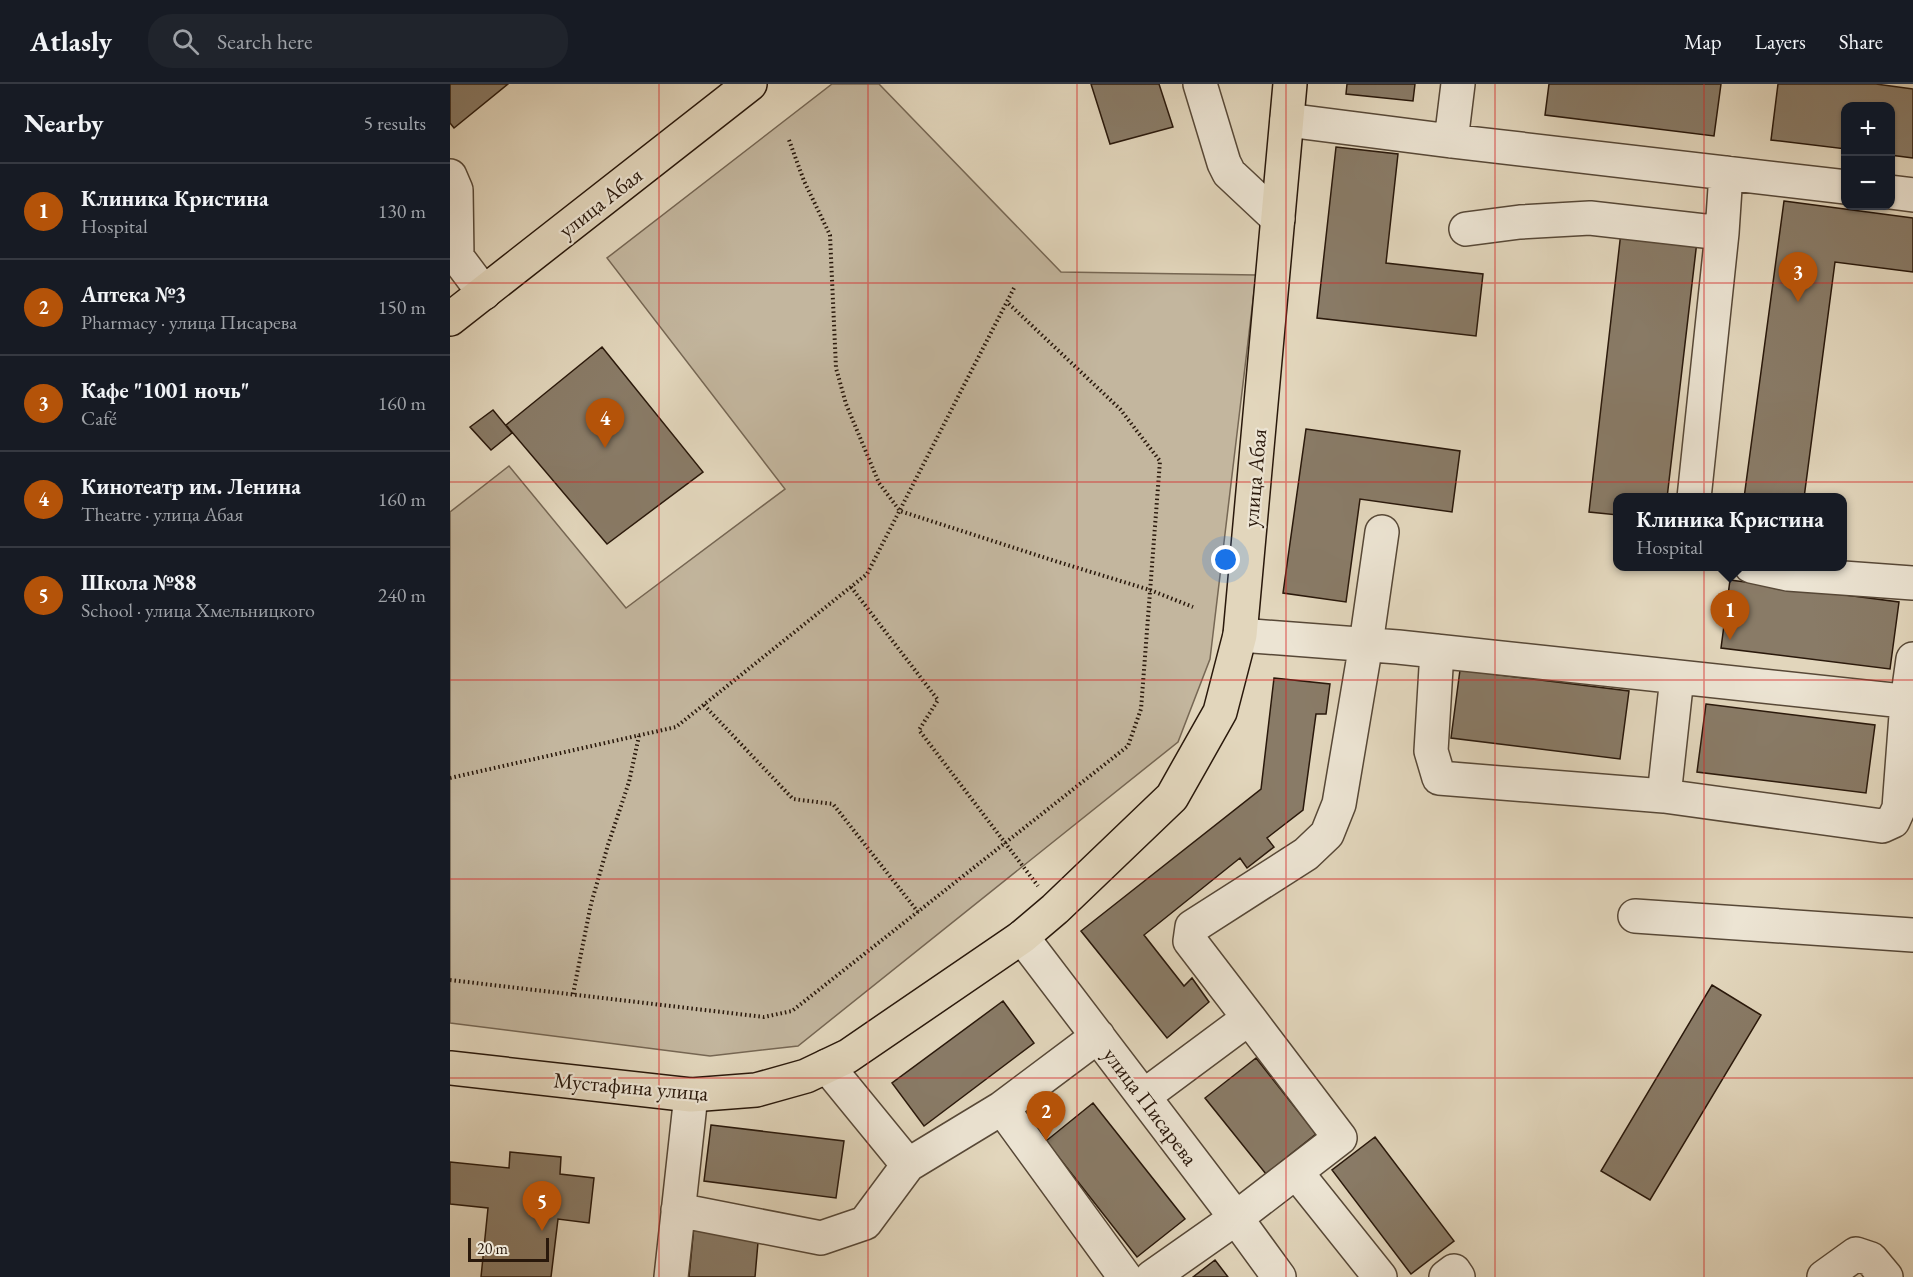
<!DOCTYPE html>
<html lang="en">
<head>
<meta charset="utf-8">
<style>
  :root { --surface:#171b24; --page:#20242c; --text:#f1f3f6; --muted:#9ea1a6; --line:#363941; --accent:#b45309 }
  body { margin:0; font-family:"EB Garamond",serif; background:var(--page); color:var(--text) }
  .controls { position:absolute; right:18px; top:18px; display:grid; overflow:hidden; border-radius:12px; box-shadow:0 2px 4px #0004 }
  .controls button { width:54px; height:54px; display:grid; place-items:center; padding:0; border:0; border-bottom:2px solid var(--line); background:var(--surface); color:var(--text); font:30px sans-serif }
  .scale { position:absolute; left:18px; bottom:15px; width:81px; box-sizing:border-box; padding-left:6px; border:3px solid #29180b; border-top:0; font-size:16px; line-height:21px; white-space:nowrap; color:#29180b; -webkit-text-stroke:4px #ece4d3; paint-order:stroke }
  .you { position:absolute; left:776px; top:476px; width:21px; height:21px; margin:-15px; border:4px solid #fff; border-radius:50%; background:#1a73e8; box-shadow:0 0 0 9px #1a73e833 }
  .badge { display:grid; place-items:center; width:39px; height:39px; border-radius:50%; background:var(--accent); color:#fff; font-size:20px; font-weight:700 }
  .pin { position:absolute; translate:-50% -50px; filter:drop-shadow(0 2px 3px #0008) }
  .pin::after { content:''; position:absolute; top:32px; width:21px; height:18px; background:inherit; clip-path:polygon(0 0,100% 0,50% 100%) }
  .popup { position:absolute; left:1163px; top:409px; width:234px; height:78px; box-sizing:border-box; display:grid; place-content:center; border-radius:12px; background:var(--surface); filter:drop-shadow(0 2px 4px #0005); font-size:20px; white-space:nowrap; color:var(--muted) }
  .popup b { font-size:22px; color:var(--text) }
  .popup::after { content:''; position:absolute; left:50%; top:100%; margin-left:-12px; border:12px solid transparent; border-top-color:var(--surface) }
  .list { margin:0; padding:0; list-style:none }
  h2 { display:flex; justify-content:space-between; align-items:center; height:78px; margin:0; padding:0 24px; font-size:26px }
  h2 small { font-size:20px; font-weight:400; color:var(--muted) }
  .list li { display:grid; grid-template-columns:39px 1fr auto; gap:18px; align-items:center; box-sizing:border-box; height:96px; padding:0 24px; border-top:2px solid var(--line) }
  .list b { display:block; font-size:22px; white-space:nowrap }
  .list p { margin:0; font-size:20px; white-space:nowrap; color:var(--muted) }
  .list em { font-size:20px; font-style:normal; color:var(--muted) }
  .icon { flex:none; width:33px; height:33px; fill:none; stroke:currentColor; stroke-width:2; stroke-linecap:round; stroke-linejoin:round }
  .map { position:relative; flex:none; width:1463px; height:1193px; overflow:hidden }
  header { display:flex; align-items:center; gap:36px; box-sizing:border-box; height:84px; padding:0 30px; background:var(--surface); border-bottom:2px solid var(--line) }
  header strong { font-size:28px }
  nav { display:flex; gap:33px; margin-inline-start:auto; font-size:21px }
  .search { width:420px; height:54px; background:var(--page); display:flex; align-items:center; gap:15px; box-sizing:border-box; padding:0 21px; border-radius:24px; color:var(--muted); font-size:22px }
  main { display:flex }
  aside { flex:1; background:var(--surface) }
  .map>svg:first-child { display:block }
  .green { fill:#c3b69e; stroke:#766754; stroke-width:1.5 }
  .building { fill:#897b67; stroke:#29180b; stroke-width:1.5 }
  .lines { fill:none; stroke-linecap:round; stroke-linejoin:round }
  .minor-casing { stroke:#574837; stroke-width:36 }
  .major-casing { stroke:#29180b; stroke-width:36 }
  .path { stroke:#29180b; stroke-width:4; stroke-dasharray:1.5 3; stroke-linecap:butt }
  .minor { stroke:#ece4d3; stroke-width:33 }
  .major { stroke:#e2d6bc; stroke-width:33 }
  .grid { fill:none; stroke:#d62828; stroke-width:1.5; stroke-opacity:0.55 }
  .labels { text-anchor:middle; stroke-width:4.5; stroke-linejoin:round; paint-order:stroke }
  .street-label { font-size:22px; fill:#29180b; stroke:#ece4d3 }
</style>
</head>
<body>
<header>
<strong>Atlasly</strong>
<div class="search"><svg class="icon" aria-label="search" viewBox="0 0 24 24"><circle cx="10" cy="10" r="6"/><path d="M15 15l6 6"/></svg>Search here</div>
<nav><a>Map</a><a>Layers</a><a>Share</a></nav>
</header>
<main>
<aside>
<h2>Nearby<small>5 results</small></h2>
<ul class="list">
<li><span class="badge">1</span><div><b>Клиника Кристина</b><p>Hospital</p></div><em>130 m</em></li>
<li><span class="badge">2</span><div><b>Аптека №3</b><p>Pharmacy · улица Писарева</p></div><em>150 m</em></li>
<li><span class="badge">3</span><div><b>Кафе &quot;1001 ночь&quot;</b><p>Café</p></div><em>160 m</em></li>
<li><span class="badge">4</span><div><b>Кинотеатр им. Ленина</b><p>Theatre · улица Абая</p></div><em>160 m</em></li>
<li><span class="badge">5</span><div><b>Школа №88</b><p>School · улица Хмельницкого</p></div><em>240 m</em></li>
</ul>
</aside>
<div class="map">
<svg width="1463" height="1193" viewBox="0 0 1463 1193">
  <rect width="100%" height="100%" fill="#e2d6bc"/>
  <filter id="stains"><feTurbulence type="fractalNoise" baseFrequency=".00333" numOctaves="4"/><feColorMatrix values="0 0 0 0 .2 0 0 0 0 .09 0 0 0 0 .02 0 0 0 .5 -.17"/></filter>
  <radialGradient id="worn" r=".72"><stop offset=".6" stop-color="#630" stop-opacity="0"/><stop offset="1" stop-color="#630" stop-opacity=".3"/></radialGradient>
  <!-- green -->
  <path class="green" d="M382,0H429L611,188L806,191L760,575L728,658L348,962L260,972L0,939V428L59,382L176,524L335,405L157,174Z"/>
  <!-- building -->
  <path class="building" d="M0,0H58L4,44L0,39Z
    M641,0H709L723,43L660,60Z
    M897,0H965L963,17L896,10Z
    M1099,0H1271L1264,52L1095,31Z
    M1328,0H1426L1463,5V74L1440,71V22H1396V65L1321,56Z
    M886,63L948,70L936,179L1033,190L1026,252L867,234Z
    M1334,117L1463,134V188L1385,178L1354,414H1294Z
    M1171,148L1247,157L1217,414H1168V431L1139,428Z
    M152,263L253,388L157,460L56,341Z
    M43,326L62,349L41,366L20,343Z
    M856,345L1010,367L1002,428L910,415L896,518L833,509Z
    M1280,496L1449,518L1440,585L1271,564Z
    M1010,586L1179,607L1170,675L1001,654Z
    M824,594L880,600L876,630H866L853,726L817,754L824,763L797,784L790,774L694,851L734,902L742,894L759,918L717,954L631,847L811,705Z
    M1256,620L1425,641L1416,709L1247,688Z
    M1262,901L1311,931L1200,1116L1151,1087Z
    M553,917L584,959L474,1042L442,999Z
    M806,974L866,1050L816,1090L755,1014Z
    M643,1019L735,1135L687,1173L596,1057Z
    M261,1041L394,1057L386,1114L254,1097Z
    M925,1053L1004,1157L961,1190L882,1086Z
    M60,1068L111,1073L110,1090L144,1094L139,1139L108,1135L101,1193H31L38,1124L0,1120V1078L59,1084Z
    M244,1141L309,1147L305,1193H239Z
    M765,1176L778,1193H743Z"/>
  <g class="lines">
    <!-- minor casing -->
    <g class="minor-casing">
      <path id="minor" d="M750,0L774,79L779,89L828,135
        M837,36L1001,57L1396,103
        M1001,57L1008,0
        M0,92L6,106L7,173L34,209
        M1440,108L1463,111
        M1016,145L1070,138L1140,134L1272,149
        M1244,414L1272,149L1276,89
        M1301,482L1338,490L1463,499
        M790,551L948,563L1463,618
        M987,567L981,667L989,694L1214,712
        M1227,593L1214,712L1432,742L1443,737L1449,724L1457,618L1463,575
        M1185,832L1463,851
        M572,853L786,1134L829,1193
        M648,952L552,1024L675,1193
        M377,982L458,1081
        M694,1012L799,934L740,857L742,843L856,770L877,750L889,720L916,560L932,448
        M846,1088L930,1193
        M228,1126L371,1154L415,1139L458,1081L552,1024
        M221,1193L241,1011
        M702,1193L786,1134L890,1054L799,934
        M996,1193L1004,1187L1008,1193
        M1374,1193L1406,1170L1421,1175L1436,1193"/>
    </g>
    <!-- major casing -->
    <g class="major-casing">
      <path id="major" d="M0,235L300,0
        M0,984L241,1011L306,1006L356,992L398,972L572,853L605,825L722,713L770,628L790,551L840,0"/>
    </g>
    <!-- path -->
    <path class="path" d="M339,56L354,97L380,151L386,284L396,320L429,399L450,427L605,477L700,506L743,523
      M401,503L488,616L469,646L588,802
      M254,621L343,715L383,720L468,828
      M0,694L226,643L417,490L564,204
      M0,896L314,933L342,927L678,662L691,625L710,377L670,325L557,218
      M123,910L141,820L158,761L179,698L189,652"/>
    <!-- minor -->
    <use href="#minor" class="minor"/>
    <!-- major -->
    <use href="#major" class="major"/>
  </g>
  <!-- grid -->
  <path class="grid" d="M209,0V1193M418,0V1193M627,0V1193M836,0V1193M1045,0V1193M1254,0V1193M0,199H1463M0,398H1463M0,596H1463M0,795H1463M0,994H1463"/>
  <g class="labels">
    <!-- street labels -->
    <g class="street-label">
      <text transform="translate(150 118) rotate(-38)" y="8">улица Абая</text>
      <text transform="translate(804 394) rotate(-85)" y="8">улица Абая</text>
      <text transform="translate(181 1002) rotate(5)" y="8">Мустафина улица</text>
      <text transform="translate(701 1022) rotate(53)" y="8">улица Писарева</text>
    </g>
  </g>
  <rect width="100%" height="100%" filter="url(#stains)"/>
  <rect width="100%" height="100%" fill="url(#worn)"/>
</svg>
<div class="controls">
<button>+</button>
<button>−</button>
</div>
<div class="scale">20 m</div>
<div class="you"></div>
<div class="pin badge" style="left:1280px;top:556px">1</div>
<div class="popup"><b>Клиника Кристина</b>Hospital</div>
<div class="pin badge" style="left:596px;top:1057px">2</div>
<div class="pin badge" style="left:1348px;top:218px">3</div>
<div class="pin badge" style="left:155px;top:364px">4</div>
<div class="pin badge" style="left:92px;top:1147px">5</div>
</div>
</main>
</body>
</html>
